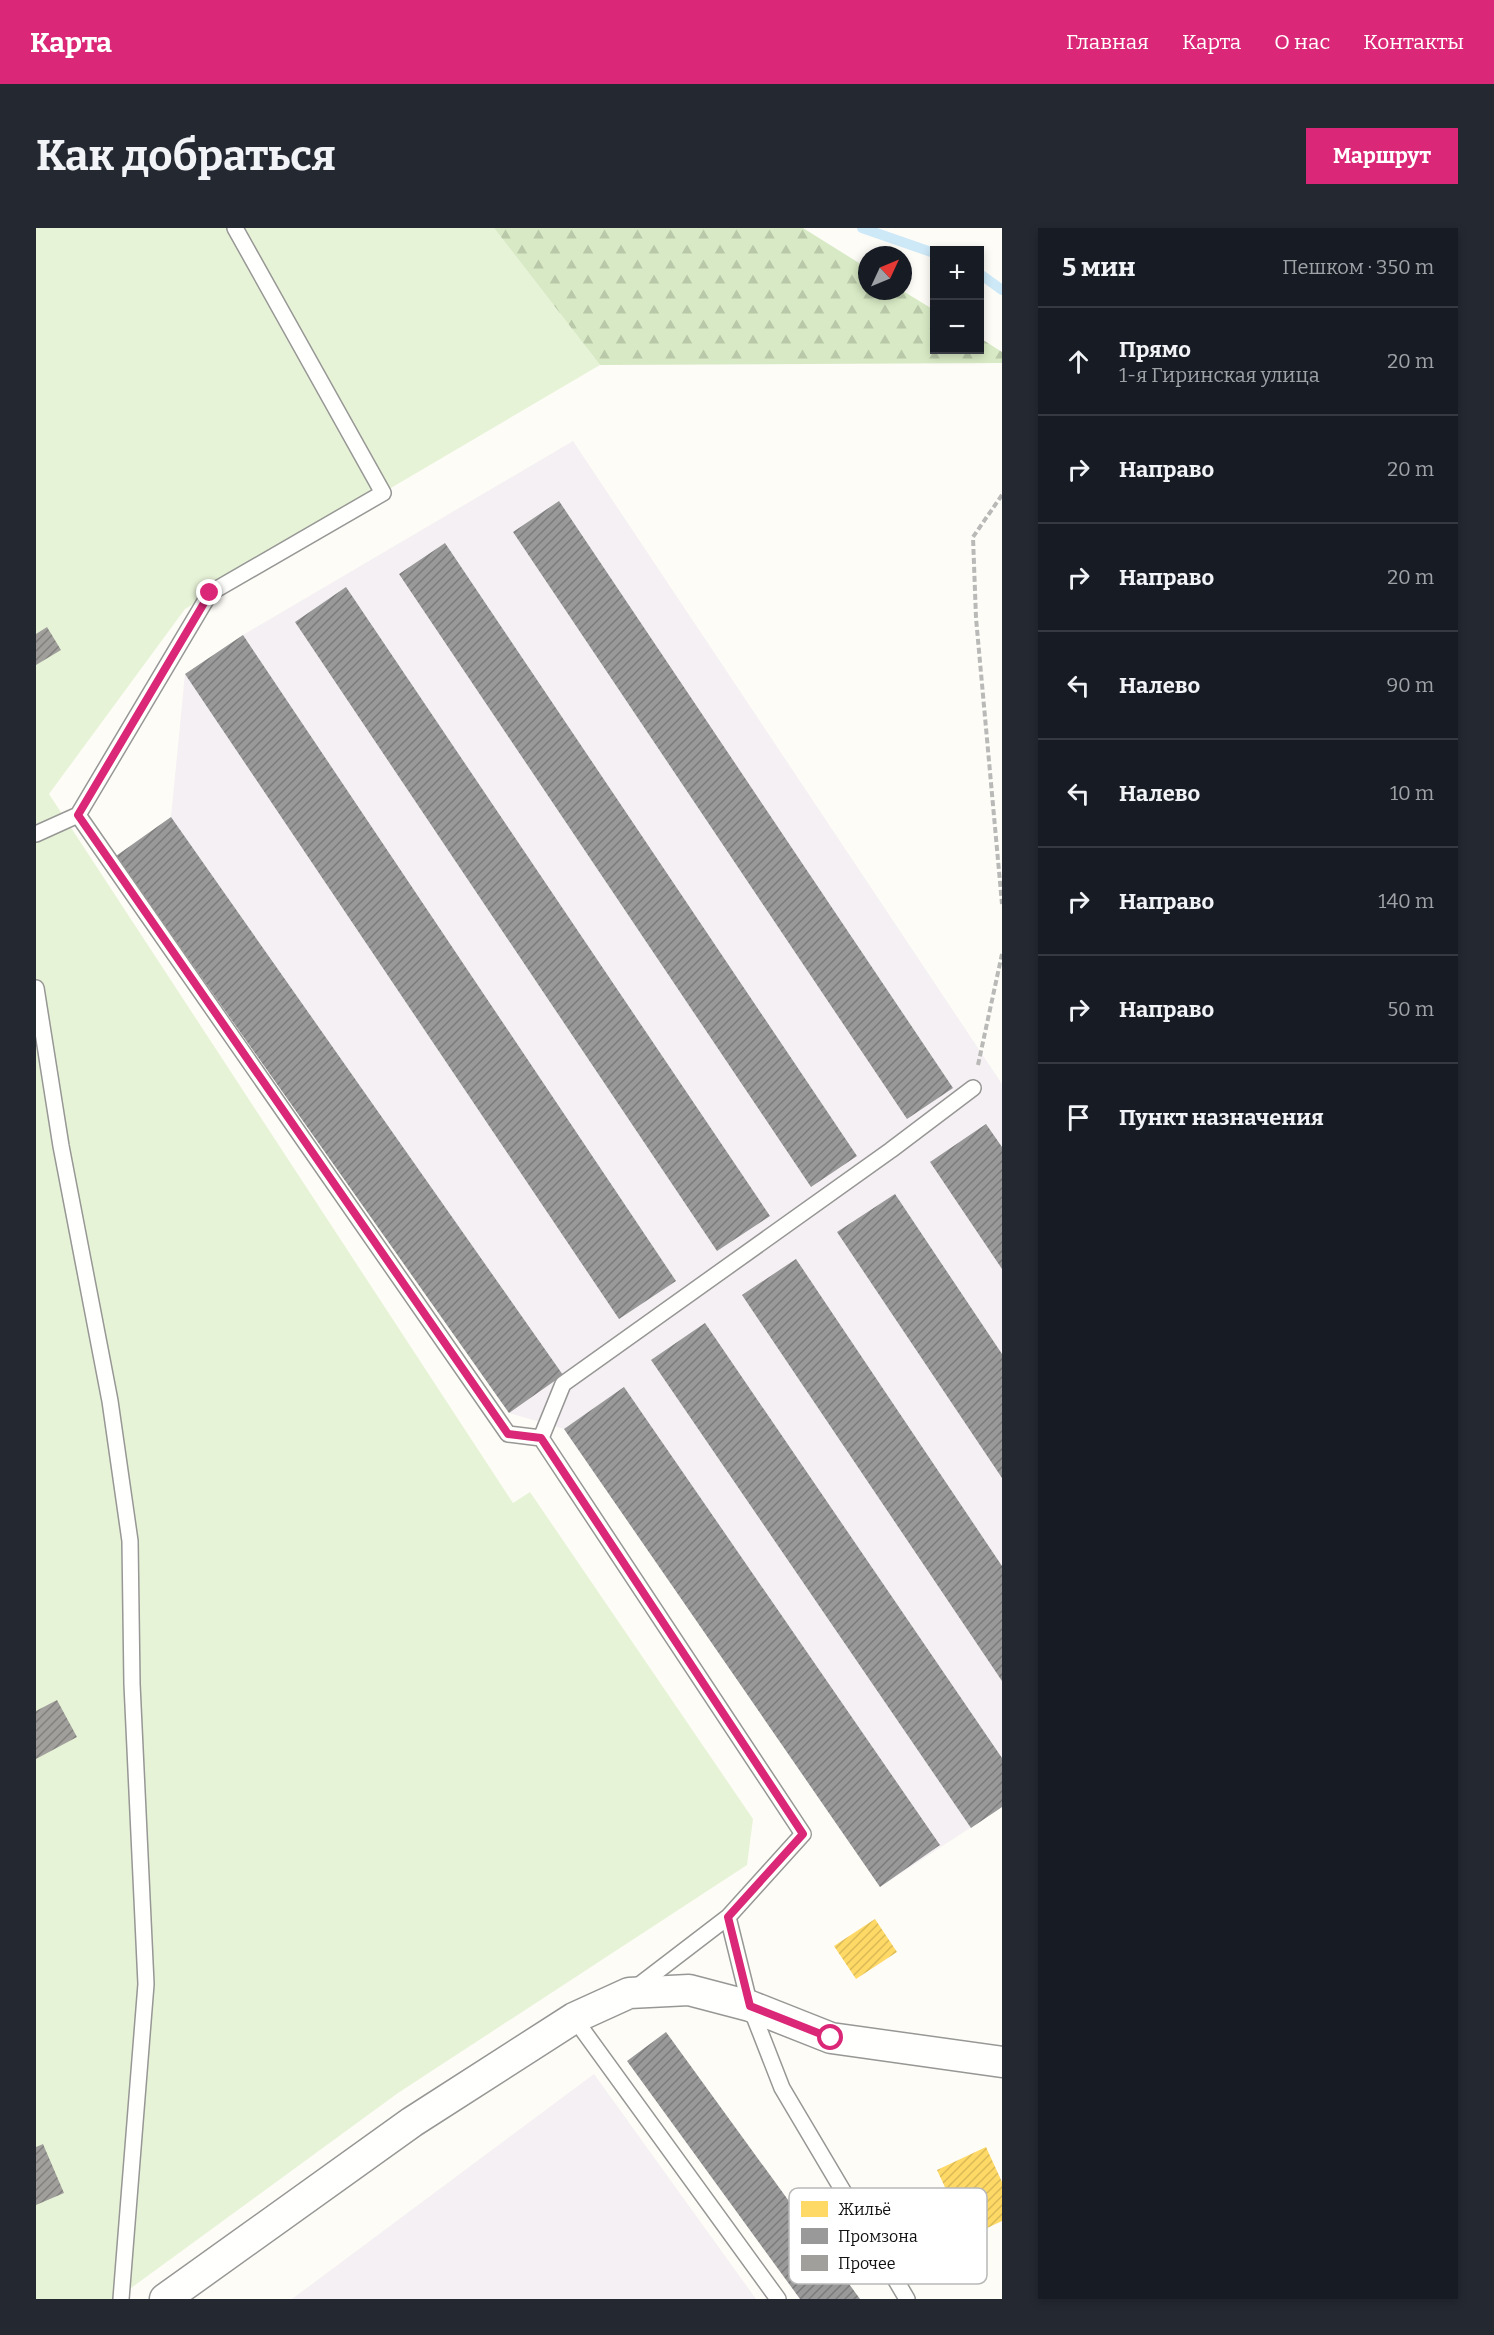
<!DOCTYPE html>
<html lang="ru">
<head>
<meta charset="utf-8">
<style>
  :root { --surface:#171b24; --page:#242831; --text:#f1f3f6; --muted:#9ea1a6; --line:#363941; --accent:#db2777 }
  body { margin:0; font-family:Bitter,serif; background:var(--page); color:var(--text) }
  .controls { position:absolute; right:18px; top:18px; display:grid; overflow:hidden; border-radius:0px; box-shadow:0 3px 9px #0003 }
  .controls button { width:54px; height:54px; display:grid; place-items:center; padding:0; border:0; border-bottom:2px solid var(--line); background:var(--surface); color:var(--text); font:30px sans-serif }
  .compass { position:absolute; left:822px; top:18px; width:54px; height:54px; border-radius:50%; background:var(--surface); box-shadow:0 3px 9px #0003; rotate:46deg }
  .stop { position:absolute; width:18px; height:18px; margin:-14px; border:4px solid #db2777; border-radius:50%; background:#fff }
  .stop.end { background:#db2777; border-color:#fff; box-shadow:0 2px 6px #0008 }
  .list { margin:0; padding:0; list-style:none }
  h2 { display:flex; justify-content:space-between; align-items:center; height:78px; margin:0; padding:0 24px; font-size:26px }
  h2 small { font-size:20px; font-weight:400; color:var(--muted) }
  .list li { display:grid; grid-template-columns:39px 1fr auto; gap:18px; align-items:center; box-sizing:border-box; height:108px; padding:0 24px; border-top:2px solid var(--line) }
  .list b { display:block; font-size:22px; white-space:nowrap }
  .list p { margin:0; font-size:20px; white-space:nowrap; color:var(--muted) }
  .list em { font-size:20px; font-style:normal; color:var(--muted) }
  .icon { flex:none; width:33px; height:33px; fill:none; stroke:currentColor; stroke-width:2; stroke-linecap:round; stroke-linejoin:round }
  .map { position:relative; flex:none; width:966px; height:2071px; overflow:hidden; border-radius:0px }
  header { display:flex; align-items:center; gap:36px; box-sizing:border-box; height:84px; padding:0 30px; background:var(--accent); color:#fff }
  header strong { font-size:28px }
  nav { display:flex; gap:33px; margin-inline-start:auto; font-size:21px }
  .intro { display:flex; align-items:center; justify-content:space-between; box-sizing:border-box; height:144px; padding:0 36px }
  h1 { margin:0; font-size:42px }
  .button { padding:15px 27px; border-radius:0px; background:var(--accent); color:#fff; font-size:21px; font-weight:700 }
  main { display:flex; gap:36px; padding:0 36px }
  aside { flex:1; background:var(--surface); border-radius:0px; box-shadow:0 3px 9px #0003 }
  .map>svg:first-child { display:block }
  .industrial { fill:#f5f0f3 }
  .grass { fill:#e7f3d7 }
  .forest { fill:url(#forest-firs) }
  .homes { fill:url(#homes-hatch) }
  .industry { fill:url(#industry-hatch) }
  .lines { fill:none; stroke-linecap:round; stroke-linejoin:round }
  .stream { stroke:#cde8f7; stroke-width:10 }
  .building { fill:url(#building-hatch) }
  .lane-casing { stroke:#979795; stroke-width:18 }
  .street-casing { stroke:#979795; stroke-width:33 }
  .path { stroke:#b9b9b8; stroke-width:4; stroke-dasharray:6 3; stroke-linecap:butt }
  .lane { stroke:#fffffe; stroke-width:15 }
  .street { stroke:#fffffe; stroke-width:30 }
  .route { stroke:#db2777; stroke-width:8 }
  .key { fill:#fff; stroke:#b8b8b8; stroke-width:1.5 }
  .key-label { font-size:16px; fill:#111 }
</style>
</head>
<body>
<header>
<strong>Карта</strong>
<nav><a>Главная</a><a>Карта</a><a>О нас</a><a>Контакты</a></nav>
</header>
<div class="intro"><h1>Как добраться</h1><a class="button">Маршрут</a></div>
<main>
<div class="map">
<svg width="966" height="2071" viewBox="0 0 966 2071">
  <defs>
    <pattern id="forest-firs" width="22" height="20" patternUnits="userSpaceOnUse" patternTransform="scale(1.5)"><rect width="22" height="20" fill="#d8eac5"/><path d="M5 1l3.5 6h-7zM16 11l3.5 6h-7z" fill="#b8c8a8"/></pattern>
    <pattern id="homes-hatch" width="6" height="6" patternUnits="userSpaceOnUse" patternTransform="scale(1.5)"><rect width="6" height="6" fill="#ffd966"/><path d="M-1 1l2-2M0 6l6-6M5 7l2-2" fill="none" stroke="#dab957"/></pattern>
    <pattern id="industry-hatch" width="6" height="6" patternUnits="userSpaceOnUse" patternTransform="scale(1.5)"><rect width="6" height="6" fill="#999"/><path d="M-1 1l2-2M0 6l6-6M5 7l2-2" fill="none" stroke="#7b7b7b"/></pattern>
    <pattern id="building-hatch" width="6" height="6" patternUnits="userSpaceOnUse" patternTransform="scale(1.5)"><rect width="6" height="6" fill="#a19f9c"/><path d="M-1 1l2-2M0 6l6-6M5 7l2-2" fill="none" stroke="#82807e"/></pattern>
  </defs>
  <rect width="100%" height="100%" fill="#fdfcf7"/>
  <!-- industrial -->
  <path class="industrial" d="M537,213L966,856V1579L844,1659L528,1201L473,1185L80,628L135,589L149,446L207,407Z
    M558,1846L720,2071H256Z"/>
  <!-- grass -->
  <path class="grass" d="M0,0H458L564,137L149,381L13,566L477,1275L494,1264L717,1591L711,1637L362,1865L80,2071H0Z"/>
  <!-- forest -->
  <path class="forest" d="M458,0H767L831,40V63H867L898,82V122H944V110L966,124V135L564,137Z"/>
  <!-- homes -->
  <path class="homes" d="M839,1691L861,1724L820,1751L798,1718Z
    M950,1919L966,1954V1993L932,2009L901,1942Z"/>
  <!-- industry -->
  <path class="industry" d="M523,273L917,860L871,891L477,304Z
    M409,315L821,928L775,959L363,346Z
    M310,359L734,988L681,1023L259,394Z
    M207,407L640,1053L583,1091L149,446Z
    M135,589L527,1147L473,1185L80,628Z
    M950,896L966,919V1041L894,934Z
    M859,966L966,1126V1250L801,1004Z
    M760,1031L966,1338V1453L706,1067Z
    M669,1095L966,1530V1579L935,1600L615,1132Z
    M588,1159L904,1617L844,1659L528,1201Z
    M630,1804L824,2071H764L591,1833Z"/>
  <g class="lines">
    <!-- stream -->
    <path class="stream" d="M826,0L898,25
      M944,46L966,62"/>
  </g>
  <!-- building -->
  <path class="building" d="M11,399L25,422L0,437V406Z
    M21,1472L41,1509L0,1531V1483Z
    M7,1916L28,1965L0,1977V1919Z"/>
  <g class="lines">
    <!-- lane casing -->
    <g class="lane-casing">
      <path id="lane" d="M42,587L472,1206L505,1210
        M0,606L42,587L174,365L347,265L199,0
        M0,760L25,918L74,1173L94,1313L96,1456L110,1756L85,2071
        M692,1689L714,1778L746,1860L871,2071
        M598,1761L692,1689L767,1606L505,1210L527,1156L855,922L937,860
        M538,1790L742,2071"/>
    </g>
    <!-- street casing -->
    <g class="street-casing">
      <path id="street" d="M129,2071L376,1894L538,1790L593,1765L653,1762L714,1778L795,1810L966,1834"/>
    </g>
    <!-- path -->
    <path class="path" d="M966,267L937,309L940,390L966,676
      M942,837L966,726"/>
    <!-- lane -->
    <use href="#lane" class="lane"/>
    <!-- street -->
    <use href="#street" class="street"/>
  </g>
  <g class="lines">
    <!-- route -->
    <path class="route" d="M174,365L42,587L472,1206L505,1210L767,1606L692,1689L714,1778L795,1810"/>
  </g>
  <!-- legend -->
  <rect x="753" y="1960" width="198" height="96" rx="9" class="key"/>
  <rect x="765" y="1973" width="27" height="16" fill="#ffd966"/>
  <rect x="765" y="2000" width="27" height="16" fill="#999"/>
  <rect x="765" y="2027" width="27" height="16" fill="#a19f9c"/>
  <g class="key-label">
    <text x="802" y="1987">Жильё</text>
    <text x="802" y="2014">Промзона</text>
    <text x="802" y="2041">Прочее</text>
  </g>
</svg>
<div class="controls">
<button>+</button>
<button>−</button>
</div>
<svg class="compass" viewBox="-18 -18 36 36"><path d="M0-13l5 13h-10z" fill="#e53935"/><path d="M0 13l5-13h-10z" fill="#9ea1a6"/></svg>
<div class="stop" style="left:795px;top:1810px"></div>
<div class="stop end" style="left:174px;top:365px"></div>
</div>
<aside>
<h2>5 мин<small>Пешком · 350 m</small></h2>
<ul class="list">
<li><svg class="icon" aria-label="ahead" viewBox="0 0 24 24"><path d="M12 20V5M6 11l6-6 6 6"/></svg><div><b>Прямо</b><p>1-я Гиринская улица</p></div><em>20 m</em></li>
<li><svg class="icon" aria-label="right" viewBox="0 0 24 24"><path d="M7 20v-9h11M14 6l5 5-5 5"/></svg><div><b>Направо</b></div><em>20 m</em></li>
<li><svg class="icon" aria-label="right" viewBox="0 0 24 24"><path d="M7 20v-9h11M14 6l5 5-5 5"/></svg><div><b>Направо</b></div><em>20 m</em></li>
<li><svg class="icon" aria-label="left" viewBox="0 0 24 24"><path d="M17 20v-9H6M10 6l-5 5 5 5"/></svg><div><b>Налево</b></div><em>90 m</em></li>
<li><svg class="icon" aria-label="left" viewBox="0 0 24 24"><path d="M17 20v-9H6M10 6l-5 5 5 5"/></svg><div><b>Налево</b></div><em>10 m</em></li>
<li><svg class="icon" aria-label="right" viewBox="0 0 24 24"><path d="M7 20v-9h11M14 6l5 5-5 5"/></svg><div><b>Направо</b></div><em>140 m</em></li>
<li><svg class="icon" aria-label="right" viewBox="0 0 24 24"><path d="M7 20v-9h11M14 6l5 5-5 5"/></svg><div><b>Направо</b></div><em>50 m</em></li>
<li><svg class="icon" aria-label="arrive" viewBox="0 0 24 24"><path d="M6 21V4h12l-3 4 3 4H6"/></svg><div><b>Пункт назначения</b></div></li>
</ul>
</aside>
</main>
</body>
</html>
